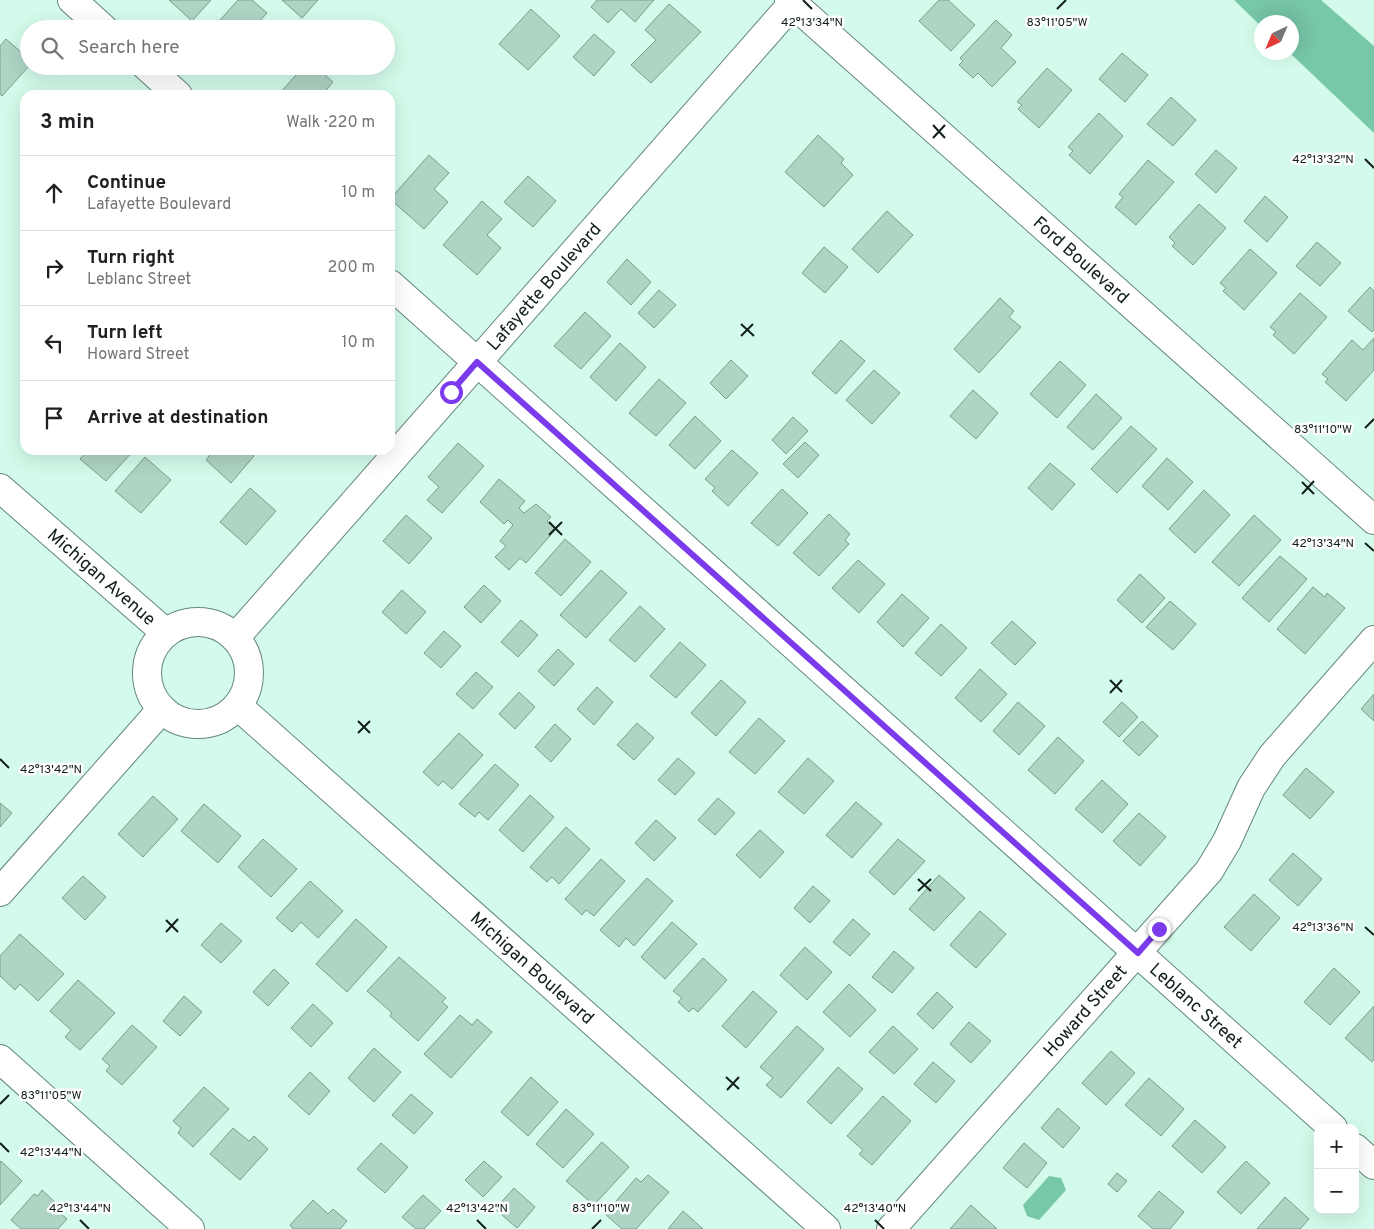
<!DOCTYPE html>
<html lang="en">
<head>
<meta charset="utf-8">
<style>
  :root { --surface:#fff; --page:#f2f2f2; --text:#202124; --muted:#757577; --line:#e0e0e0 }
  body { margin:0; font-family:Overpass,sans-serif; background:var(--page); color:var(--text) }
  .controls { position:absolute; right:15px; bottom:15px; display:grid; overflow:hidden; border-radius:10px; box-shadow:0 5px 20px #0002 }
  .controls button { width:45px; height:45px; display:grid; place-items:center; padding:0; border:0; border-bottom:1px solid var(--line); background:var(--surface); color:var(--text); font:25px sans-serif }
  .compass { position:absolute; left:1254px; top:15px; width:45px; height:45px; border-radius:50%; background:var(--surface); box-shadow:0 5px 20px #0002; rotate:224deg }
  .stop { position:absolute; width:15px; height:15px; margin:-11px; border:4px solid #7c3aed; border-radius:50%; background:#fff }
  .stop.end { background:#7c3aed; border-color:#fff; box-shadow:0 1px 5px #0008 }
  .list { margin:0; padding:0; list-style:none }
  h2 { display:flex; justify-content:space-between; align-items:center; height:65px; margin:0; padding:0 20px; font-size:21px }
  h2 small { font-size:16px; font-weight:400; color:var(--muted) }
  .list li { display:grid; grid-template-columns:32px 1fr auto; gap:15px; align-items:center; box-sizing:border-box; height:75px; padding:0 20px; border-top:1px solid var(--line) }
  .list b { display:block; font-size:19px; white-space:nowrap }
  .list p { margin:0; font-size:16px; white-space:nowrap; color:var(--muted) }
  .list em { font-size:16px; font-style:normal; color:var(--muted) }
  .icon { flex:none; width:28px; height:28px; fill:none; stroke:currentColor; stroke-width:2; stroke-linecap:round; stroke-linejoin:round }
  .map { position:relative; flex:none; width:1374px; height:1229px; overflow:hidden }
  .search { position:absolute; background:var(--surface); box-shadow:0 5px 20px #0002; left:20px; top:20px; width:375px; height:55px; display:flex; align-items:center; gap:12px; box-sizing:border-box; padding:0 18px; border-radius:28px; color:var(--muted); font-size:19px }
  .panel { position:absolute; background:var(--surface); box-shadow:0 5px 20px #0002; left:20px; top:90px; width:375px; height:365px; border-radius:15px }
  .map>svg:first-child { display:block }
  .water { fill:#77c7a9 }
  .building { fill:#aed4c4; stroke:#789d8e }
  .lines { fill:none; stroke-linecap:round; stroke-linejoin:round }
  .minor-casing { stroke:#638879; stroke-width:30 }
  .minor { stroke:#fff; stroke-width:28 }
  .route { stroke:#7c3aed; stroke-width:6 }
  .ticks { fill:none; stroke:#111f1a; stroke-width:2 }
  .labels { text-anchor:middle; stroke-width:5; stroke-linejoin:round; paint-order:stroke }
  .street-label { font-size:18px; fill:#111f1a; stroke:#fdfdfd }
  .ticks-label { font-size:12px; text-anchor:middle; fill:#111f1a; stroke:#fdfdfd; stroke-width:5; stroke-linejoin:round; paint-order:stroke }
</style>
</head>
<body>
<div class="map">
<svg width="1374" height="1229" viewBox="0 0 1374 1229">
  <rect width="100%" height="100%" fill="#d3faea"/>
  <!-- water -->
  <path class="water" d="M1234,0H1321L1374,46V133L1290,53L1292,52V22H1262L1261,26Z
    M1049,1176L1061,1178L1066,1190L1039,1220L1027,1216L1023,1205Z"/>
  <!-- building -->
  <path class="building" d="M169,0H211L192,21Z
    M238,0H252L267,13L258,23L264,29H212Z
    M282,0H318L302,18Z
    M597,0H654L635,22L621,9L608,23L591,7Z
    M939,0H948L975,25L951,51L919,21Z
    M669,4L701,32L651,83L631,65L656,40L645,30Z
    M531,9L560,36L528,70L499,44Z
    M996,20L1012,35L1001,48L1016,62L992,87L978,73L973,78L959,65L963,61L960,58Z
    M594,34L615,52L594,76L573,57Z
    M6,39L29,59V66L2,96L0,94V46Z
    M1122,53L1148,75L1125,102L1099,79Z
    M304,66H315L333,82L322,95H278Z
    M1047,68L1072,90L1039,128L1018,109L1022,105L1017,102Z
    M1171,97L1196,120L1173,146L1147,124Z
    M1099,113L1123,136L1090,174L1069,155L1073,151L1068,147Z
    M818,135L844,159L841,163L853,175L824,207L785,172Z
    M1216,150L1237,168L1216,193L1195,174Z
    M429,155L449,173L434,189L448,202L424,229L390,199Z
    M1148,160L1174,182L1136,225L1115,207L1123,197L1119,194Z
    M528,176L556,201L533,227L504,202Z
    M1265,196L1288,217L1267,242L1244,221Z
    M482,201L502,219L487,235L501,248L477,275L443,245Z
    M1199,204L1226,228L1193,265L1172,246L1175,243L1169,237Z
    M887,211L913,235L878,273L852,249Z
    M1317,242L1341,263L1320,286L1296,266Z
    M824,247L848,267L825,293L802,273Z
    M1250,249L1277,273L1244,310L1223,291L1226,288L1220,283Z
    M627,259L651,282L631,305L607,282Z
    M1370,287L1374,291V330L1372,332L1348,311Z
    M659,290L676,305L654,328L638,313Z
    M1300,293L1327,317L1294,354L1273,335L1276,332L1270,327Z
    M1000,298L1014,311L1009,317L1021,327L979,373L954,349Z
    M585,312L611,336L581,369L554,346Z
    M1374,338V370L1346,401L1325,382L1328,379L1322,374L1352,340L1363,350Z
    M841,340L865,361L836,394L812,373Z
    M620,343L646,367L616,401L590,377Z
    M731,360L748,376L726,399L710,383Z
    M1060,361L1086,385L1057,418L1030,394Z
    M874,370L900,393L872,424L846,400Z
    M659,379L686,403L656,436L629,413Z
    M973,390L998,413L976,439L950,416Z
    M1096,394L1122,418L1093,450L1067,427Z
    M695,416L721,441L695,469L669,445Z
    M793,417L808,431L786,454L772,440Z
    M1131,426L1157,449L1117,493L1091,469Z
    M805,442L819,455L798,478L783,464Z
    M458,443L484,466L442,513L427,500L439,487L428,477Z
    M88,450H134L106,481L80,459Z
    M214,450H247L254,456L231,483L206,460Z
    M732,450L758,473L728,506L712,491L715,488L705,479Z
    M145,457L171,480L141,513L115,491Z
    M1167,458L1193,482L1168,510L1142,486Z
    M1050,463L1075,484L1052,510L1028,488Z
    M499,479L525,501L519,508L524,513L536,504L551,517L547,521L556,529L526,563L520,558L509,570L495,557L506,546L500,541L513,525L508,520L504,524L480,502Z
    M250,488L276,511L246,545L220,522Z
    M782,489L808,513L778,546L751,523Z
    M1204,490L1230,515L1195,553L1169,529Z
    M829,514L850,534L845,540L849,544L819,576L793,553Z
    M406,515L432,538L409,564L383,541Z
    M1254,515L1281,540L1239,586L1212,562Z
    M565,539L591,562L561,596L535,573Z
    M1280,556L1307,579L1269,622L1242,598Z
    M858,560L885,584L859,613L832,588Z
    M601,570L627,593L586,638L560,615Z
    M1140,574L1165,598L1142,623L1117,600Z
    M484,585L501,601L481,623L464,607Z
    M1313,587L1325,597L1327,593L1345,608L1305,654L1277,629Z
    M402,590L426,612L406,634L382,612Z
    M902,594L929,618L903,647L877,622Z
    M1170,601L1196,624L1173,650L1146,627Z
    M640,606L665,629L635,662L609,640Z
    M521,620L538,635L518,657L501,642Z
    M1012,621L1036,643L1015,665L991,643Z
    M941,624L967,648L941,676L915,653Z
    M444,631L461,646L441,668L424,653Z
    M680,642L706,665L676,698L650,676Z
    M558,649L574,664L554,686L538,671Z
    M980,669L1007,694L981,722L955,698Z
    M476,672L493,687L473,709L456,694Z
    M721,680L746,702L716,736L691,713Z
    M597,687L613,702L594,725L577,709Z
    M519,692L535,707L515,729L499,714Z
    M1374,694V721L1361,709Z
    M1018,702L1045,726L1019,755L993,731Z
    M1122,702L1138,717L1119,737L1103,722Z
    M759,718L785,741L755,774L729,752Z
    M1142,721L1158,736L1139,756L1123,741Z
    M637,723L654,738L634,760L617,745Z
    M555,724L571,739L551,762L535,747Z
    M459,733L483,755L452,789L443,781L438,786L423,772Z
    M1058,737L1084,761L1055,794L1028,770Z
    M678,758L695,773L675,795L658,780Z
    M808,758L834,781L804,814L778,792Z
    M495,764L519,785L488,820L479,812L475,817L459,804Z
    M1306,768L1334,792L1310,819L1283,795Z
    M1102,780L1128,804L1102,833L1075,809Z
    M530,795L554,817L523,852L499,830Z
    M153,796L178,819L143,857L118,834Z
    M718,798L735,813L715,835L698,820Z
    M856,802L882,824L852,858L826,835Z
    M0,803L12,813L0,827Z
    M204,804L241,836L218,863L181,831Z
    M1139,813L1166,837L1140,866L1113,841Z
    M656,820L676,838L654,861L635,843Z
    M566,827L590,849L559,884L552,877L547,882L530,867Z
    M760,830L784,852L760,878L736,855Z
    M263,839L297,869L271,897L238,867Z
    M898,839L925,861L894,895L869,872Z
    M1293,853L1322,879L1298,906L1269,880Z
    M601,859L625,881L594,916L586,910L582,915L565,899Z
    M939,875L965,898L934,931L909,909Z
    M83,876L106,897L85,920L62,898Z
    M647,878L673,901L634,946L626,938L619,947L600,930Z
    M310,881L343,911L318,938L301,922L292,932L276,918Z
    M813,886L830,901L810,923L794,908Z
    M1254,894L1280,918L1251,951L1224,927Z
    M980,911L1006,934L976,968L950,945Z
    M356,919L387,947L347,992L316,964Z
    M853,919L870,934L850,956L833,942Z
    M672,922L697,944L665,979L641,957Z
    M221,923L242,941L221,963L201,945Z
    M20,934L64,974L38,1001L20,984L15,990L0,976V956Z
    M805,947L832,972L807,1000L780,975Z
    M894,951L914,968L892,993L872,977Z
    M399,957L446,998L442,1002L448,1007L418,1041L390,1016L392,1013L367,991Z
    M703,958L727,980L698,1012L693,1008L689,1012L678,1002L682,998L673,991Z
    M1334,968L1360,992L1330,1025L1304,1002Z
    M274,969L289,983L268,1006L253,992Z
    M78,980L115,1013L80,1050L65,1037L71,1030L50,1011Z
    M849,984L876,1010L850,1037L823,1012Z
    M753,991L777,1012L746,1048L722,1026Z
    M937,992L953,1007L933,1029L917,1014Z
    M184,996L202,1012L180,1036L163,1021Z
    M313,1004L333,1023L311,1047L291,1028Z
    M1374,1006V1059L1372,1062L1345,1038Z
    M460,1015L472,1025L477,1019L492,1032L451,1078L424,1054Z
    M969,1022L991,1041L971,1063L950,1044Z
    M132,1025L157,1047L122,1085L106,1071L110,1066L102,1059Z
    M797,1026L824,1049L781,1098L766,1085L773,1078L760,1067Z
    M893,1026L918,1049L894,1074L869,1052Z
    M374,1048L401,1072L374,1102L348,1078Z
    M1111,1051L1135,1073L1106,1105L1082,1083Z
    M933,1062L955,1081L936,1103L914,1084Z
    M838,1067L863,1089L831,1124L807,1102Z
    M310,1072L330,1091L309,1115L288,1096Z
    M531,1077L558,1102L528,1136L501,1112Z
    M1149,1078L1184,1109L1161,1136L1125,1105Z
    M204,1087L229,1109L193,1147L178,1133L181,1128L173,1121Z
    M411,1094L433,1113L414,1134L392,1115Z
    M883,1096L911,1121L872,1165L859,1154L863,1150L847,1136Z
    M1058,1108L1080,1128L1063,1148L1041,1128Z
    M566,1109L594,1134L563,1168L536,1144Z
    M1195,1120L1226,1147L1202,1173L1172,1146Z
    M233,1128L249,1141L254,1136L268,1149L240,1180L210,1154Z
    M602,1142L629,1167L594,1205L566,1181Z
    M381,1143L408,1167L385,1193L357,1169Z
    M1024,1143L1047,1163L1027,1188L1003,1168Z
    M1,1161L22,1181L0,1205V1163Z
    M484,1161L502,1177L483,1197L465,1180Z
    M1246,1161L1270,1183L1241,1214L1217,1192Z
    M1117,1173L1127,1181L1117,1192L1108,1184Z
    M648,1175L669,1192L636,1229H622L605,1214L636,1178L641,1182Z
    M514,1188L535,1207L517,1228L495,1209Z
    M42,1190L56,1203L53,1207L67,1219L58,1229H21L11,1220L34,1194L38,1196Z
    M1159,1191L1184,1212L1170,1229H1153L1138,1216Z
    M423,1195L441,1211L424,1229H416L402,1217Z
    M1285,1197L1309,1219L1300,1229H1257Z
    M313,1200L328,1214L333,1209L347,1221L340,1229H293L290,1225Z
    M971,1205L997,1229H950Z
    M683,1211L703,1229H668Z"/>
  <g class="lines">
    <!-- minor casing -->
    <g class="minor-casing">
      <g id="minor">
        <path d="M72,0L104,29"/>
        <path id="s1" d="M789,0L1374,520"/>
        <path d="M146,66L178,95"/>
        <path id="s2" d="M390,284L1333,1128"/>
        <path id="s3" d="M0,488L166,633"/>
        <circle cx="198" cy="673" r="51"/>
        <path id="s4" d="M235,638L793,3"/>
        <path id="s5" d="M238,706L826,1229"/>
        <path d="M0,892L162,709"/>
        <path d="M0,1059L190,1229"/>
        <path d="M1355,1148L1374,1165"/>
        <path id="s6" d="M891,1229L1209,871L1227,841L1251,788L1272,756L1374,640"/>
      </g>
    </g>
    <!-- minor -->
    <use href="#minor" class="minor"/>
  </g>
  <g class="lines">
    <!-- route -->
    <path class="route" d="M451,392L477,362L1138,953L1159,929"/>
  </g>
  <!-- ticks -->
  <path class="ticks" d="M803,0L812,9M1057,9L1066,0M933,125L945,138M933,138L945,125M1365,159L1374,168M741,324L754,336M741,336L753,324M1365,428L1374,419M1302,482L1314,494M1302,494L1314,481M549,522L562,535M549,535L562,522M1365,543L1374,551M1110,680L1122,692M1110,693L1122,680M358,721L370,733M358,733L370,721M0,759L9,768M918,879L931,891M918,891L931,879M166,920L178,932M1365,927L1374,935M166,932L178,919M726,1077L739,1089M727,1090L739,1077M0,1104L9,1095M0,1143L9,1152M80,1220L89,1229M477,1220L486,1229M875,1220L884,1229M592,1229L601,1220"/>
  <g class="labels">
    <!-- street labels -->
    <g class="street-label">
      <text dy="6" stroke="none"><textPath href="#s1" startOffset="391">Ford Boulevard</textPath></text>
      <text dy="6" stroke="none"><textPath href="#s4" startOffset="468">Lafayette Boulevard</textPath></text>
      <text dy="6" stroke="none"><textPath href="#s3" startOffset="135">Michigan Avenue</textPath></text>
      <text dy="6" stroke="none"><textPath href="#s5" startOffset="394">Michigan Boulevard</textPath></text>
      <text dy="6" stroke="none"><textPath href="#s2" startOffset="1082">Leblanc Street</textPath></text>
      <text dy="6" stroke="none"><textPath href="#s6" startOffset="292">Howard Street</textPath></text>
    </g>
  </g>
  <g class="ticks-label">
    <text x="812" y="26">42°13'34"N</text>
    <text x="1057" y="26">83°11'05"W</text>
    <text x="1323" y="163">42°13'32"N</text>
    <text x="1323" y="433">83°11'10"W</text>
    <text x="1323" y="547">42°13'34"N</text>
    <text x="51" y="773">42°13'42"N</text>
    <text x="1323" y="931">42°13'36"N</text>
    <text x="51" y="1099">83°11'05"W</text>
    <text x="51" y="1156">42°13'44"N</text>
    <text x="601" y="1212">83°11'10"W</text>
    <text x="80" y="1212">42°13'44"N</text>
    <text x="477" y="1212">42°13'42"N</text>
    <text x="875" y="1212">42°13'40"N</text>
  </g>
</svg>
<div class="controls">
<button>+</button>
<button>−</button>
</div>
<svg class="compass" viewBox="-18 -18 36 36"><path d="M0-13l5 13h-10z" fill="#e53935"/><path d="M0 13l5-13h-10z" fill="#757577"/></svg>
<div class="stop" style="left:451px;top:392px"></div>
<div class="stop end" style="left:1159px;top:929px"></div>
<div class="search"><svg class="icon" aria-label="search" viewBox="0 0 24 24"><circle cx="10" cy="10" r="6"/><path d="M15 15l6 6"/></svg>Search here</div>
<section class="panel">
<h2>3 min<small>Walk · 220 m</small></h2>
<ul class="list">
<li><svg class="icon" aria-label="ahead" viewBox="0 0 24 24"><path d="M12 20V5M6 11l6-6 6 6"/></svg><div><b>Continue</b><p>Lafayette Boulevard</p></div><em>10 m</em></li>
<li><svg class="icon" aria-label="right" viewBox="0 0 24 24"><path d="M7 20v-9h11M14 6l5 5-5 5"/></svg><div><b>Turn right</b><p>Leblanc Street</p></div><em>200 m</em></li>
<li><svg class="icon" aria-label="left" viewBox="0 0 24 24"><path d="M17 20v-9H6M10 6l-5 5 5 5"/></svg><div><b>Turn left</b><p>Howard Street</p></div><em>10 m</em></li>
<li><svg class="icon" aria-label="arrive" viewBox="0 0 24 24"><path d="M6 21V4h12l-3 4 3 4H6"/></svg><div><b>Arrive at destination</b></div></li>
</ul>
</section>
</div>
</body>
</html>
